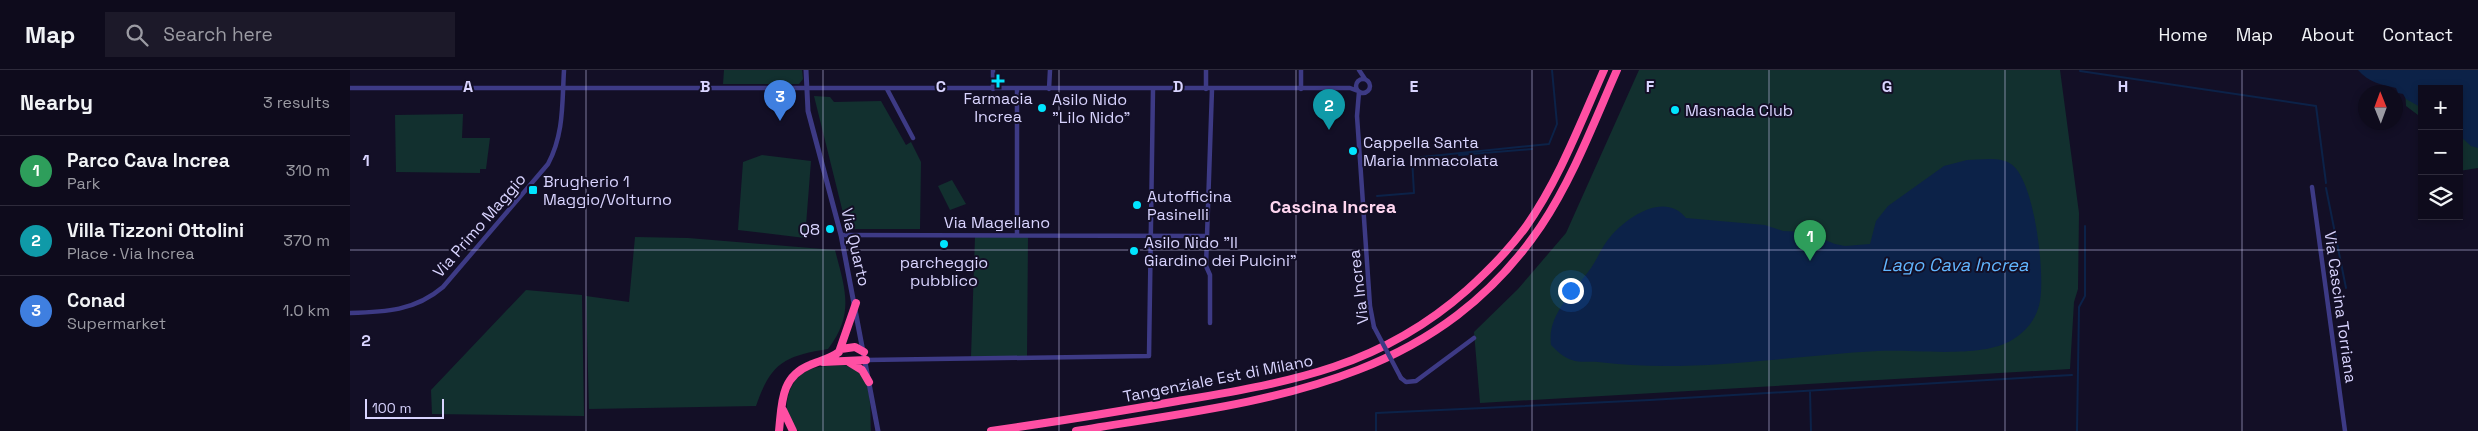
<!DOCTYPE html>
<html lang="en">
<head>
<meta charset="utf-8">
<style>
  :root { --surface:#0e0b1c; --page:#1c1929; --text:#f1f3f6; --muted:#9b9ba3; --line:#2e2b3b; --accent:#00e5ff }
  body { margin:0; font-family:"Space Grotesk",sans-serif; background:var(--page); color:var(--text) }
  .controls { position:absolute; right:15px; top:15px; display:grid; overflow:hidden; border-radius:0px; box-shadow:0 2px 8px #0003 }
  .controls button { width:45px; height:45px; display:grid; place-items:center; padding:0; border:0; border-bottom:1px solid var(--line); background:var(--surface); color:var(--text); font:25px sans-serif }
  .compass { position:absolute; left:2008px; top:15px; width:45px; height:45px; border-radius:50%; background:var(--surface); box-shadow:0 2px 8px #0003; rotate:359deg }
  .scale { position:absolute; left:15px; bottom:12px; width:79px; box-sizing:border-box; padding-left:5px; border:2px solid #d9d4ff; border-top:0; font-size:14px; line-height:18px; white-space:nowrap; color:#d9d4ff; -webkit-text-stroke:4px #130f26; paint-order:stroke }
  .you { position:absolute; left:1220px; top:220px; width:18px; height:18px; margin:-12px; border:4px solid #fff; border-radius:50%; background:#1a73e8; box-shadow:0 0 0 8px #1a73e833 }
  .badge { display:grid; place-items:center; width:32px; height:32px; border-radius:50%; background:var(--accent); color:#fff; font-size:16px; font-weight:700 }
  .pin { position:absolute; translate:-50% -41px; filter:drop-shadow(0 1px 2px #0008) }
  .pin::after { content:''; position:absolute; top:26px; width:18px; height:15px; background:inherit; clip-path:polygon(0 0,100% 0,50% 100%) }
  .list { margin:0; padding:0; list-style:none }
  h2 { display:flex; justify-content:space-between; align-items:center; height:65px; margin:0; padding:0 20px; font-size:21px }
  h2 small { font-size:16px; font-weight:400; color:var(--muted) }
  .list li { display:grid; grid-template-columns:32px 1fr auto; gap:15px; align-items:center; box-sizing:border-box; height:70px; padding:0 20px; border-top:1px solid var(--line) }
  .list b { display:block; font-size:19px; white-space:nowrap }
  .list p { margin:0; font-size:16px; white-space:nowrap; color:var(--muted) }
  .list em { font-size:16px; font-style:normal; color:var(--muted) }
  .icon { flex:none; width:28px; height:28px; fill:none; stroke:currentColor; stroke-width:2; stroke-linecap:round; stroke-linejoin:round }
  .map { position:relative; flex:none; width:2128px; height:361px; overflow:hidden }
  header { display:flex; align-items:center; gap:30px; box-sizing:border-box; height:70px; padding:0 25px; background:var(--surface); border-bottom:1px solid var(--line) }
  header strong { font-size:24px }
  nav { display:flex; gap:28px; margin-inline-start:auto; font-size:18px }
  .search { width:350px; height:45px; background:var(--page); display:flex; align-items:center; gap:12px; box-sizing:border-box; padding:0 18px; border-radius:0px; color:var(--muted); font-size:19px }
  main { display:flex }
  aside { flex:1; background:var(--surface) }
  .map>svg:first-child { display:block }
  .green { fill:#12302f }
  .water { fill:#0c2248 }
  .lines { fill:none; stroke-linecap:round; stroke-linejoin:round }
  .stream { stroke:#0c2248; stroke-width:2 }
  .minor { stroke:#3d3a85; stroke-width:4.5 }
  .tertiary { stroke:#3d3a85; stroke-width:5 }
  .motorway { stroke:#ff4fa3; stroke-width:8 }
  .minor-bridge { stroke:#3d3a85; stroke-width:4.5 }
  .grid { fill:none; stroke:#d9d4ff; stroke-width:1; stroke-opacity:0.55 }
  .poi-dot { fill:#00e5ff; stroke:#130f26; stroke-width:2 }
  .labels { text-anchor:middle; stroke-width:4; stroke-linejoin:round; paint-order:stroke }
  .poi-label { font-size:16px; fill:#d9d4ff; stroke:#130f26; text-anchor:start }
  .street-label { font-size:16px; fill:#d9d4ff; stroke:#130f26 }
  .neighbourhood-label { font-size:18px; font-weight:bold; fill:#ffd6f0; stroke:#130f26 }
  .water-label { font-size:18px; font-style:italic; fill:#62b6ff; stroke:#130f26 }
  .grid-label { font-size:16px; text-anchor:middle; font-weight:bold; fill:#d9d4ff; stroke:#130f26; stroke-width:4; stroke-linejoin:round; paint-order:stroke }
</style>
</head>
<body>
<header>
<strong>Map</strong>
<div class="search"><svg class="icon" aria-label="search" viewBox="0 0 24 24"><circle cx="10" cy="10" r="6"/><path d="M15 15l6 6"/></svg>Search here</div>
<nav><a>Home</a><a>Map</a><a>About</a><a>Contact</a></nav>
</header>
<main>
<aside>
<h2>Nearby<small>3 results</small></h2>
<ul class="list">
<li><span class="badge" style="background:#2e9e5b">1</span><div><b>Parco Cava Increa</b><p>Park</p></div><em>310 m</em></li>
<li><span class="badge" style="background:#0f9aa8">2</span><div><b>Villa Tizzoni Ottolini</b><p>Place · Via Increa</p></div><em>370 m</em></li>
<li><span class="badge" style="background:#3f7fe0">3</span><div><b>Conad</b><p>Supermarket</p></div><em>1.0 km</em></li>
</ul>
</aside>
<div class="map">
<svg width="2128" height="361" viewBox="0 0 2128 361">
  <rect width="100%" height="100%" fill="#130f26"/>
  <!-- green -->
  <path class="green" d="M374,0H452L453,9L449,14H373Z
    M1289,0H1710L1729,143L1728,219L1724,232L1720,299L1130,333L1124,262L1168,219L1216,163Z
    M2054,0H2128V98L2109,101V19H2072V48L2056,36Z
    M464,26L480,27L484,32L531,31L556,75L561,72L571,92L570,159H497Z
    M113,44L112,68H140L136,99H130V103L46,102L45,45Z
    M412,85L461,91L455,168L388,160L393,92Z
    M602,110L616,134L600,140L588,116Z
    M285,167L338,168L485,180C495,219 505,244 478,279C434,286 421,293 406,336L239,339L236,226L279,232Z
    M625,167H678L677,286L621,287Z
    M176,220L232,225L234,346L82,344L81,320Z
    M495,295C498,297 504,297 506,299C523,311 520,343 521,361H449C429,350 436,314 453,303C465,295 481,296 495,295Z"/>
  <!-- water -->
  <path class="water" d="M2008,0H2128V78L2121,76L2109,65V19H2072V38L2056,29L2053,24L2048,23L2046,18C2032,15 2018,12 2008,0Z
    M1617,90C1630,90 1650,86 1661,94C1685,110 1695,204 1690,231C1687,248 1677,261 1662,270C1631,289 1565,279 1528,281C1435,286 1340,304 1248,292C1240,291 1230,293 1222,290C1214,288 1206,280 1201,275C1197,245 1222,224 1238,202C1247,191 1251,177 1261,166C1277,147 1315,121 1336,148L1415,155L1433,161L1455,162L1485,174L1495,176L1520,174L1526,151L1538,136L1594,96Z"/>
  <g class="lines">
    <!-- stream -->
    <path class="stream" d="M1730,1L1966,36L1976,113
      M1109,85L1182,79
      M1976,118L1996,218
      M1027,126L1064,123L1062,88L1199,74L1207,54L1202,0
      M1460,321L1461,361
      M1026,361V343L1300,330L1722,305
      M1727,361L1729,237L1735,226V156"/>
    <!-- minor -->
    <path class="minor" d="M1009,0L1015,9
      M1006 16a7 7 0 1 1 14 0a7 7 0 1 1-14 0Z
      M0,18H1000L1008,21
      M537,19L563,68
      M643,19V0
      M667,19V164
      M699,19L700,0
      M856,19V0
      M951,19V0
      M1009,22L1007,46L1020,236L1024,257
      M1962,117L1995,361
      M491,165L857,166
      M0,243C35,242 65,241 93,217L198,94C214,64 212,34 214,0
      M860,253V205L856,196L862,19
      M516,290L799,286L803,19
      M1051,308L1056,312L1066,311L1124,268"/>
    <!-- tertiary -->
    <path class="tertiary" d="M456,0L458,41L491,165L528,361"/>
    <!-- motorway -->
    <path class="motorway" d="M491,279L505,277L514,282
      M473,292L516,290
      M499,292L512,300L519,312
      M433,340L443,361
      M429,361C432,334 430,307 460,295C469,291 480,289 489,282L506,233
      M641,361C704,352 766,342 828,331C940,312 1029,298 1117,220C1138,201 1158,181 1175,158C1209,110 1230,54 1254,0
      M726,361C904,331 1080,320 1191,156C1223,108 1244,52 1267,0"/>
    <!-- minor-bridge -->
    <path class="minor-bridge" d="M1024,257L1051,308"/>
  </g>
  <!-- grid -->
  <path class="grid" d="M236,0V361M473,0V361M709,0V361M946,0V361M1182,0V361M1419,0V361M1655,0V361M1892,0V361M0,180H2128"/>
  <!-- markers -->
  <g class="poi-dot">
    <path d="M645.5 3.5h5v5h5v5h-5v5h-5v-5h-5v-5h5z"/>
    <circle cx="692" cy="38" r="5"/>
    <circle cx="1325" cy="40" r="5"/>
    <circle cx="1003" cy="81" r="5"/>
    <rect x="178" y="115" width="10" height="10" rx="2.5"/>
    <circle cx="787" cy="135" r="5"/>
    <circle cx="480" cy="159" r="5"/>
    <circle cx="594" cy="174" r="5"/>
    <circle cx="784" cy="181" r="5"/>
  </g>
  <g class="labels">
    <!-- poi labels -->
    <g class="poi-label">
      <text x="648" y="34" text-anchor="middle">Farmacia<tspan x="648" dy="18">Increa</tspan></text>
      <text x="702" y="35">Asilo Nido<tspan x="702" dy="18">"Lilo Nido"</tspan></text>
      <text x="1335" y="46">Masnada Club</text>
      <text x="1013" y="78">Cappella Santa<tspan x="1013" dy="18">Maria Immacolata</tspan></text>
      <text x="193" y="117">Brugherio 1<tspan x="193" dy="18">Maggio/Volturno</tspan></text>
      <text x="797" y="132">Autofficina<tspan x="797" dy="18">Pasinelli</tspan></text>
      <text x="470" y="165" text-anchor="end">Q8</text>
      <text x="794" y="178">Asilo Nido "Il<tspan x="794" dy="18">Giardino dei Pulcini"</tspan></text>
      <text x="594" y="198" text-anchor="middle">parcheggio<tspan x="594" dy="18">pubblico</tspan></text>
    </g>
    <!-- street labels -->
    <g class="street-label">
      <text x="647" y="158">Via Magellano</text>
      <text transform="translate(129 155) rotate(-49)" y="6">Via Primo Maggio</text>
      <text transform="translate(506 177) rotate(77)" y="6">Via Quarto</text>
      <text transform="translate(1008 217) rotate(-97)" y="6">Via Increa</text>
      <text transform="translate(1991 237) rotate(82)" y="6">Via Cascina Torriana</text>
      <text transform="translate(868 308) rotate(-11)" y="6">Tangenziale Est di Milano</text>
    </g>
    <!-- neighbourhood labels -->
    <g class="neighbourhood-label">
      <text x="983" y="143">Cascina Increa</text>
    </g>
    <!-- water labels -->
    <g class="water-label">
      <text x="1605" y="201">Lago Cava Increa</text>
    </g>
  </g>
  <g class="grid-label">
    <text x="118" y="22">A</text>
    <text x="355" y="22">B</text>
    <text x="591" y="22">C</text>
    <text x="828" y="22">D</text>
    <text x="1064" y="22">E</text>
    <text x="1300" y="22">F</text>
    <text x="1537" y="22">G</text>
    <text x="1773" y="22">H</text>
    <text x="16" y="96">1</text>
    <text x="16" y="276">2</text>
  </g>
</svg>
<div class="controls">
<button>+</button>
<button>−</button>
<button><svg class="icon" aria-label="layers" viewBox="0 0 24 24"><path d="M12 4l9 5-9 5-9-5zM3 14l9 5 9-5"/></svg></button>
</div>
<svg class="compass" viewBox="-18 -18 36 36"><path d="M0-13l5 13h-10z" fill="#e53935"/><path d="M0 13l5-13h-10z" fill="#9b9ba3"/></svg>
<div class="scale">100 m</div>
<div class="you"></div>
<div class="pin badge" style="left:1460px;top:191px;background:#2e9e5b">1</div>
<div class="pin badge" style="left:979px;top:60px;background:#0f9aa8">2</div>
<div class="pin badge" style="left:430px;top:51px;background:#3f7fe0">3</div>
</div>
</main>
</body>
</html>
